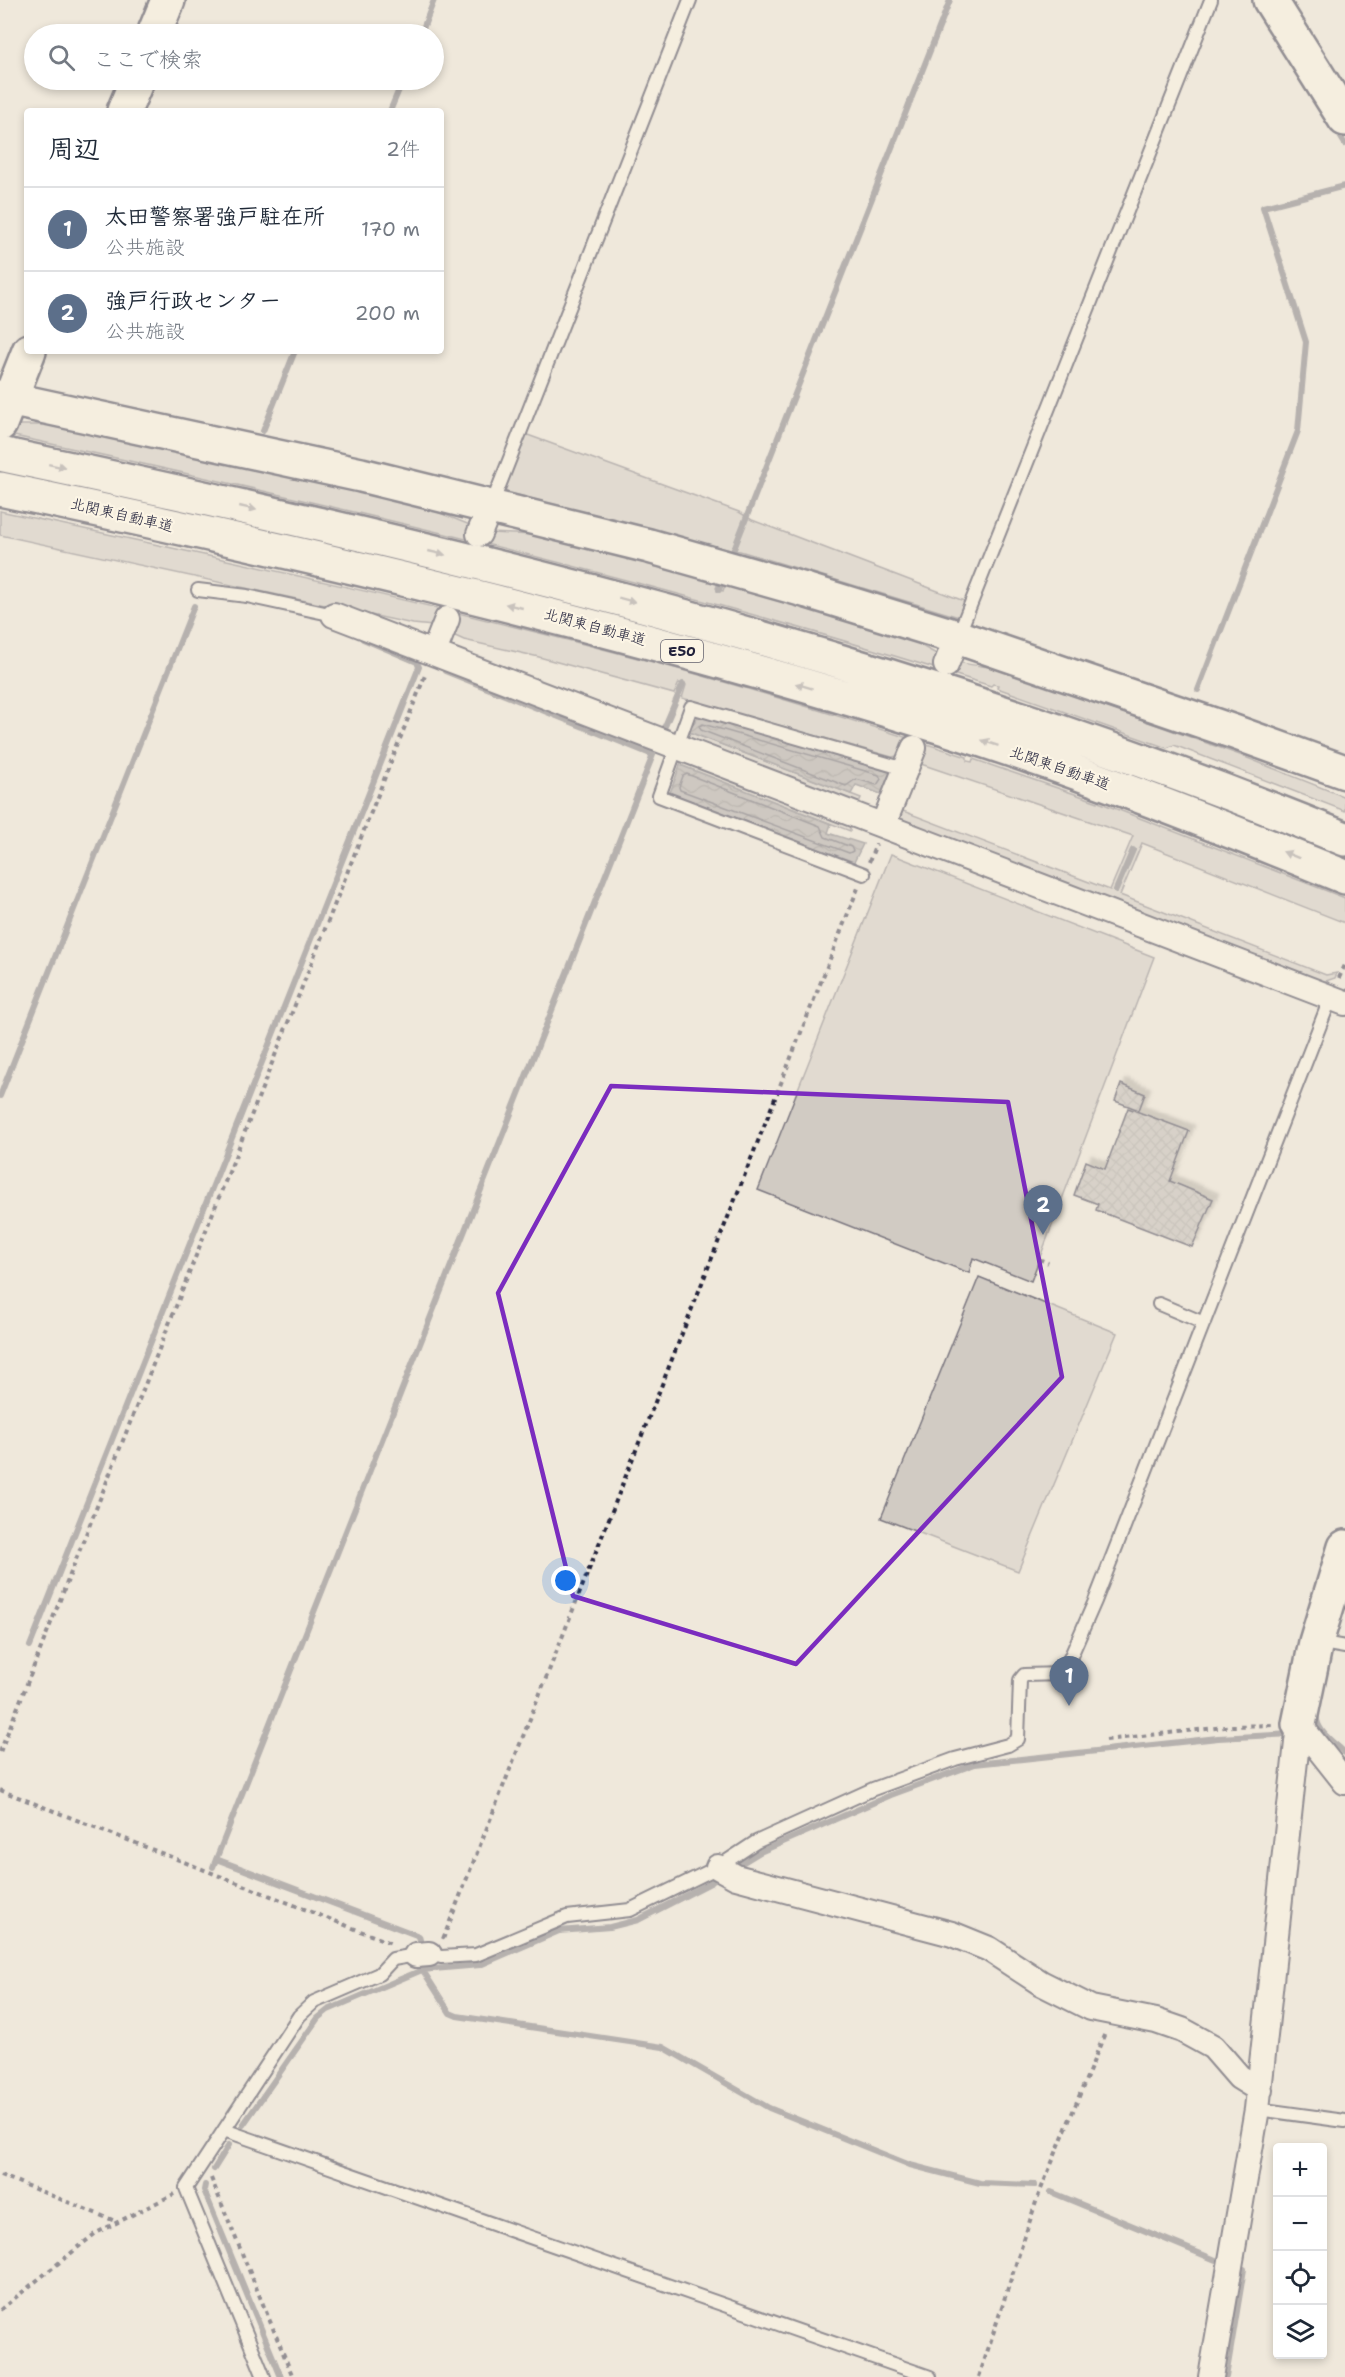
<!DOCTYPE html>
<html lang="ja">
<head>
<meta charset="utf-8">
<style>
  :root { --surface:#fff; --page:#f2f2f3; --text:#1f2937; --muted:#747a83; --line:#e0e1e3; --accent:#ea580c }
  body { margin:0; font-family:"Shantell Sans","Klee One",sans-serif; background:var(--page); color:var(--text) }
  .controls { position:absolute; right:18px; bottom:18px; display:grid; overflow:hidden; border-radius:6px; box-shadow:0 3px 9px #0003 }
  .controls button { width:54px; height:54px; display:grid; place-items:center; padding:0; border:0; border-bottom:2px solid var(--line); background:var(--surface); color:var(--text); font:30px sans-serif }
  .you { position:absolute; left:566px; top:1581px; width:21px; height:21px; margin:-15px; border:4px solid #fff; border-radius:50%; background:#1a73e8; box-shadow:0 0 0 9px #1a73e833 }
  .badge { display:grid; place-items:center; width:39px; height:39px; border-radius:50%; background:var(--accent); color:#fff; font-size:20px; font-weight:700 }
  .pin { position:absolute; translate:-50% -50px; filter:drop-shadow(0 2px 3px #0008) }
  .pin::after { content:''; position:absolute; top:32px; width:21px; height:18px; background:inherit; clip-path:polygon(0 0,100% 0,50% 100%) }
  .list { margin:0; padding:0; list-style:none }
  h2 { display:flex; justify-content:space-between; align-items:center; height:78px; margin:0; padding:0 24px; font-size:26px }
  h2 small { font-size:20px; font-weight:400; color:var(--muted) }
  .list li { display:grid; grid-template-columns:39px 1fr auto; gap:18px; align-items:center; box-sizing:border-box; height:84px; padding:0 24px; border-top:2px solid var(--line) }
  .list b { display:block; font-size:22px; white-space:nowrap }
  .list p { margin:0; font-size:20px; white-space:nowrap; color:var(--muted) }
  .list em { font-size:20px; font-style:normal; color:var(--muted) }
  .icon { flex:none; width:33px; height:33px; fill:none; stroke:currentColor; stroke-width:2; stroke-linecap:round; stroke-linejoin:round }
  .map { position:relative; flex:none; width:1345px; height:2377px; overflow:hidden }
  .search { position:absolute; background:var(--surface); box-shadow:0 3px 9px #0003; left:24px; top:24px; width:420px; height:66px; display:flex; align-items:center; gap:15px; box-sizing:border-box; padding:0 21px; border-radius:33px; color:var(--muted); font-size:22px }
  .panel { position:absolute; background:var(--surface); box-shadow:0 3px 9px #0003; left:24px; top:108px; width:420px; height:246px; border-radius:6px }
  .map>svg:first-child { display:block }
  .green { fill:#d1cbc3; stroke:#7a767f; stroke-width:1.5 }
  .water { fill:url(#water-waves); stroke:#716f79; stroke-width:1.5 }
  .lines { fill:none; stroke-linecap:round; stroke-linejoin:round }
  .shore { stroke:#575564; stroke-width:1.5 }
  .stream { stroke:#716f79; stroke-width:6 }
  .building { fill:url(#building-cross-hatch); stroke:#22223b; stroke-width:1.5; filter:url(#shadow) }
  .lane-casing { stroke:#22223b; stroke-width:16 }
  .street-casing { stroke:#22223b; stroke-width:28 }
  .secondary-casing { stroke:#22223b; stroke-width:38 }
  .highway-casing { stroke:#22223b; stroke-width:38 }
  .path { stroke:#22223b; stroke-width:4; stroke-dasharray:4.5 4.5; stroke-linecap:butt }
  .lane { stroke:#fcf5e5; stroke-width:12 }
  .street { stroke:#fcf5e5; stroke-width:24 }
  .secondary { stroke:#fcf5e5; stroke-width:33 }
  .highway { stroke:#fcf5e5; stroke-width:33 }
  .oneway { fill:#9a9698 }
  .marked { fill:none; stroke:#7b2cbf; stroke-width:4.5; stroke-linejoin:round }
  .labels { text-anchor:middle; stroke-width:4.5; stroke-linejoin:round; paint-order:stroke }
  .shield { fill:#fcf5e5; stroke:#63616e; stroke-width:1.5 }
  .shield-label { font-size:14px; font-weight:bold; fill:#22223b }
  .street-label { font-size:15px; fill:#22223b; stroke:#fcf5e5 }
</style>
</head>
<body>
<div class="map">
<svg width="1345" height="2377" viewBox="0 0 1345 2377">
  <defs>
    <pattern id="water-waves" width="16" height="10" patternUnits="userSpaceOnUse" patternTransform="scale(1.5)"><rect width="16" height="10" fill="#a6a2a2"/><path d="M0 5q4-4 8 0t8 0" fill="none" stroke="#878485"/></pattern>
    <pattern id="building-cross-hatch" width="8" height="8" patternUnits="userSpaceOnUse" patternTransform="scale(1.5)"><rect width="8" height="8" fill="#bcb7b3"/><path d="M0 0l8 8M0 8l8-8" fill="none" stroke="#a19d9b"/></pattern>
    <filter id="shadow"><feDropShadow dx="5.5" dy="-5.5" stdDeviation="1.5" flood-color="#0004"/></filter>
  </defs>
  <rect width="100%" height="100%" fill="#efe8db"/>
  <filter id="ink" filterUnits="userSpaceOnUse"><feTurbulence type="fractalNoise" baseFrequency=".0167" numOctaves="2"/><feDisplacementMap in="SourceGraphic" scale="12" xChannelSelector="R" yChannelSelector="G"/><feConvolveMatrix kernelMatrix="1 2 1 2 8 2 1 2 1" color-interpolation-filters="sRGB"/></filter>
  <g filter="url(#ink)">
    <!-- green -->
    <path class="green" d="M20,425H55L389,499L435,511L490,533L537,535L718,583L716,588L723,591L725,585L914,641C948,663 960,664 999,668L1240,755L1345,797V811L1174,745L1167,748L997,688L998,685L993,684L991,686C666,582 334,504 0,433L15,429Z
      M525,434L739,512L752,520L964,601L959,617L740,551L730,550L506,492L503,484Z
      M0,511C221,558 442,606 660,664C763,692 865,724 967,757V761L972,762L973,759L1101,803L1345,898V923L1142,843L1120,895L1326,975L1337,973L1335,978L1323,982L897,819L898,809L1110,890L1133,836L918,763L902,755L892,757L682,698L686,685L679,683L674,694L539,657L464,640L433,626L413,624L0,535Z
      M689,732L861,798L858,805L687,739Z
      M682,759L850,823V831L680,765Z
      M891,854L1154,957L1031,1281L973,1258L969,1273L758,1190Z
      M979,1277L1117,1333L1018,1571L881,1518Z"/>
    <!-- water -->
    <path class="water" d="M698,716L890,772L881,794L856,785L851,794L689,732Z
      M680,765L831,824L828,833L863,844L854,862L670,793Z"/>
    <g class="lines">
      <!-- shore -->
      <path class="shore" d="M703,724L879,775L881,779L877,785L856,779L846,786L701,730L699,726Z
        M687,774L820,826L825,837L851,847L853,851L849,853L680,790L679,787L683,776Z"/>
      <!-- stream -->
      <path class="stream" d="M421,34L434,0
        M390,111L403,80
        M1335,128L1345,144
        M263,431L295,351
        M734,549L950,0
        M719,590L721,584
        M1198,690L1298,431L1306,342L1263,207L1345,186
        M665,726L683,684
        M1116,890L1133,850
        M0,1096L194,606
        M30,1646L419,667L417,662L363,639
        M1317,1714C1314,1730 1335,1743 1345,1753
        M216,1859L419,1936L421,1944
        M742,1863L760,1852L891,1795L975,1764L1218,1738L1292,1734
        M213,1867L653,755L445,671
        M422,1969L450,2013L457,2016L663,2047L769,2108L910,2165L980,2183L1035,2185
        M243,2125L318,2018L328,2010L422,1970L480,1965L559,1931L610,1927L638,1920L712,1882
        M214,2169L229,2145
        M205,2185L204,2190L281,2377
        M1051,2192L1218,2261
        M1226,2377L1244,2269"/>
    </g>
    <!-- building -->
    <path class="building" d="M1121,1084L1145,1094L1139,1110L1115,1101Z
      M1128,1108L1189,1131L1170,1181L1213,1199L1192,1247L1096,1210L1098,1204L1074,1195L1086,1161L1105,1169Z"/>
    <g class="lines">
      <!-- lane casing -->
      <g class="lane-casing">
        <path id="lane" d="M492,504L690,0
          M198,590L247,596L334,615
          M958,636L1211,0
          M864,874L659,796L691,707L905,769
          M1159,1304L1204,1323
          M1317,1642L1345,1647
          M429,1954L441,1957L476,1955L567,1917L630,1910L718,1867L756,1842L873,1789L955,1759L1008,1745L1018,1739L1020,1680L1024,1675L1063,1674L1067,1665L1095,1601L1331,997
          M1257,2109L1345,2121
          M224,2130L930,2377
          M264,2377L186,2188L299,2016L314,2002L379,1974L393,1959L416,1955"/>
      </g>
      <!-- street casing -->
      <g class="street-casing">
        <path id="street" d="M479,534L491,505
          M334,615L1345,1003
          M434,652L447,619
          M946,665L957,637
          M883,825L914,748
          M1299,1724L1345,1782
          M718,1867L736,1877L952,1934L989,1949L1041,1983L1091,2008L1156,2021L1182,2030L1213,2047L1239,2077L1260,2090
          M416,1955L429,1954
          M1211,2377L1257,2109L1299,1724"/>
      </g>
      <!-- secondary casing -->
      <g class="secondary-casing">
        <path id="secondary" d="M1270,0L1345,119
          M154,34L168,0
          M124,111L137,80
          M0,397L361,475L649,546L808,591L957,637L1234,732L1345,772
          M0,424L29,351
          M1299,1724L1316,1642L1345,1547"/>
      </g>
      <!-- highway casing -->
      <g class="highway-casing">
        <path id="highway" d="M0,454C457,550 913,661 1345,839
          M0,489C317,555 633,630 942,727C1079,770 1212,823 1345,877"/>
      </g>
      <!-- path -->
      <path class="path" d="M869,862L876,844
        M1339,978L1345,965
        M1039,1259L1048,1263
        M1106,1740L1233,1726L1275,1725
        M0,1752L426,673
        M0,1790L391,1943
        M443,1939L858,888
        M0,2175L115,2221
        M211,2178L293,2377
        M0,2310L96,2233L174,2194
        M979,2377L1037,2199L1105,2033"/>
      <!-- lane -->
      <use href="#lane" class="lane"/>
      <!-- street -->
      <use href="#street" class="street"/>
      <!-- secondary -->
      <use href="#secondary" class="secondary"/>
      <!-- highway -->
      <use href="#highway" class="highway"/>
    </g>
    <!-- one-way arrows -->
    <defs><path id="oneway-solid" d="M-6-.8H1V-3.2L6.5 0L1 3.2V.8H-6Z" transform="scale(1.5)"/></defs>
    <g class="oneway">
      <use href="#oneway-solid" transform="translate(57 466) rotate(12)"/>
      <use href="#oneway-solid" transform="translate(248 508) rotate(13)"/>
      <use href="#oneway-solid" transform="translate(437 553) rotate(13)"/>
      <use href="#oneway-solid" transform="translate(627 600) rotate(15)"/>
      <use href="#oneway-solid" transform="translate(514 606) rotate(-167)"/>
      <use href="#oneway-solid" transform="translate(804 686) rotate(-163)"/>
      <use href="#oneway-solid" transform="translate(990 743) rotate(-161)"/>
      <use href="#oneway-solid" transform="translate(1291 855) rotate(-158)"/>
    </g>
  </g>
  <!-- marked area -->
  <path d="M0 0H1345V2377H0ZM611,1086L1008,1102L1062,1377L796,1664L573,1596L498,1293Z" fill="#efe8db" fill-opacity=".55" fill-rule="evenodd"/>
  <path class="marked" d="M611,1086L1008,1102L1062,1377L796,1664L573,1596L498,1293Z"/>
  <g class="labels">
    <!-- shield labels -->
    <rect class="shield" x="661" y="640" width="42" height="22" rx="4.5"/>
    <g class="shield-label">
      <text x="682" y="656">E50</text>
    </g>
    <!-- street labels -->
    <g class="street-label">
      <text transform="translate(122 515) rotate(13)" y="5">北関東自動車道</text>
      <text transform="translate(595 627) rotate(15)" y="5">北関東自動車道</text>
      <text transform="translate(1060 768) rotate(19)" y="5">北関東自動車道</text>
    </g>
  </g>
</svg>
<div class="controls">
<button>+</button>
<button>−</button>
<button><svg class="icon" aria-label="locate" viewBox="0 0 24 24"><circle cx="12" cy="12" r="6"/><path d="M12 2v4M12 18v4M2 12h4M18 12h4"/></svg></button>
<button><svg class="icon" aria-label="layers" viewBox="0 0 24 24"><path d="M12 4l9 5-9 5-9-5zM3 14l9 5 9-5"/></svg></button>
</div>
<div class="you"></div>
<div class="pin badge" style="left:1069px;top:1706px;background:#5c6f8a">1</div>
<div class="pin badge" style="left:1043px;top:1235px;background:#5c6f8a">2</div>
<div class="search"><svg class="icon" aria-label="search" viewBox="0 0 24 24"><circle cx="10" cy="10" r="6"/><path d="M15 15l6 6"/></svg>ここで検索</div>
<section class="panel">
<h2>周辺<small>2件</small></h2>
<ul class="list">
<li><span class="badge" style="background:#5c6f8a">1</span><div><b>太田警察署強戸駐在所</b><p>公共施設</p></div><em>170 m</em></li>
<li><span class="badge" style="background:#5c6f8a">2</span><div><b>強戸行政センター</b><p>公共施設</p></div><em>200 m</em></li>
</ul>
</section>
</div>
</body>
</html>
